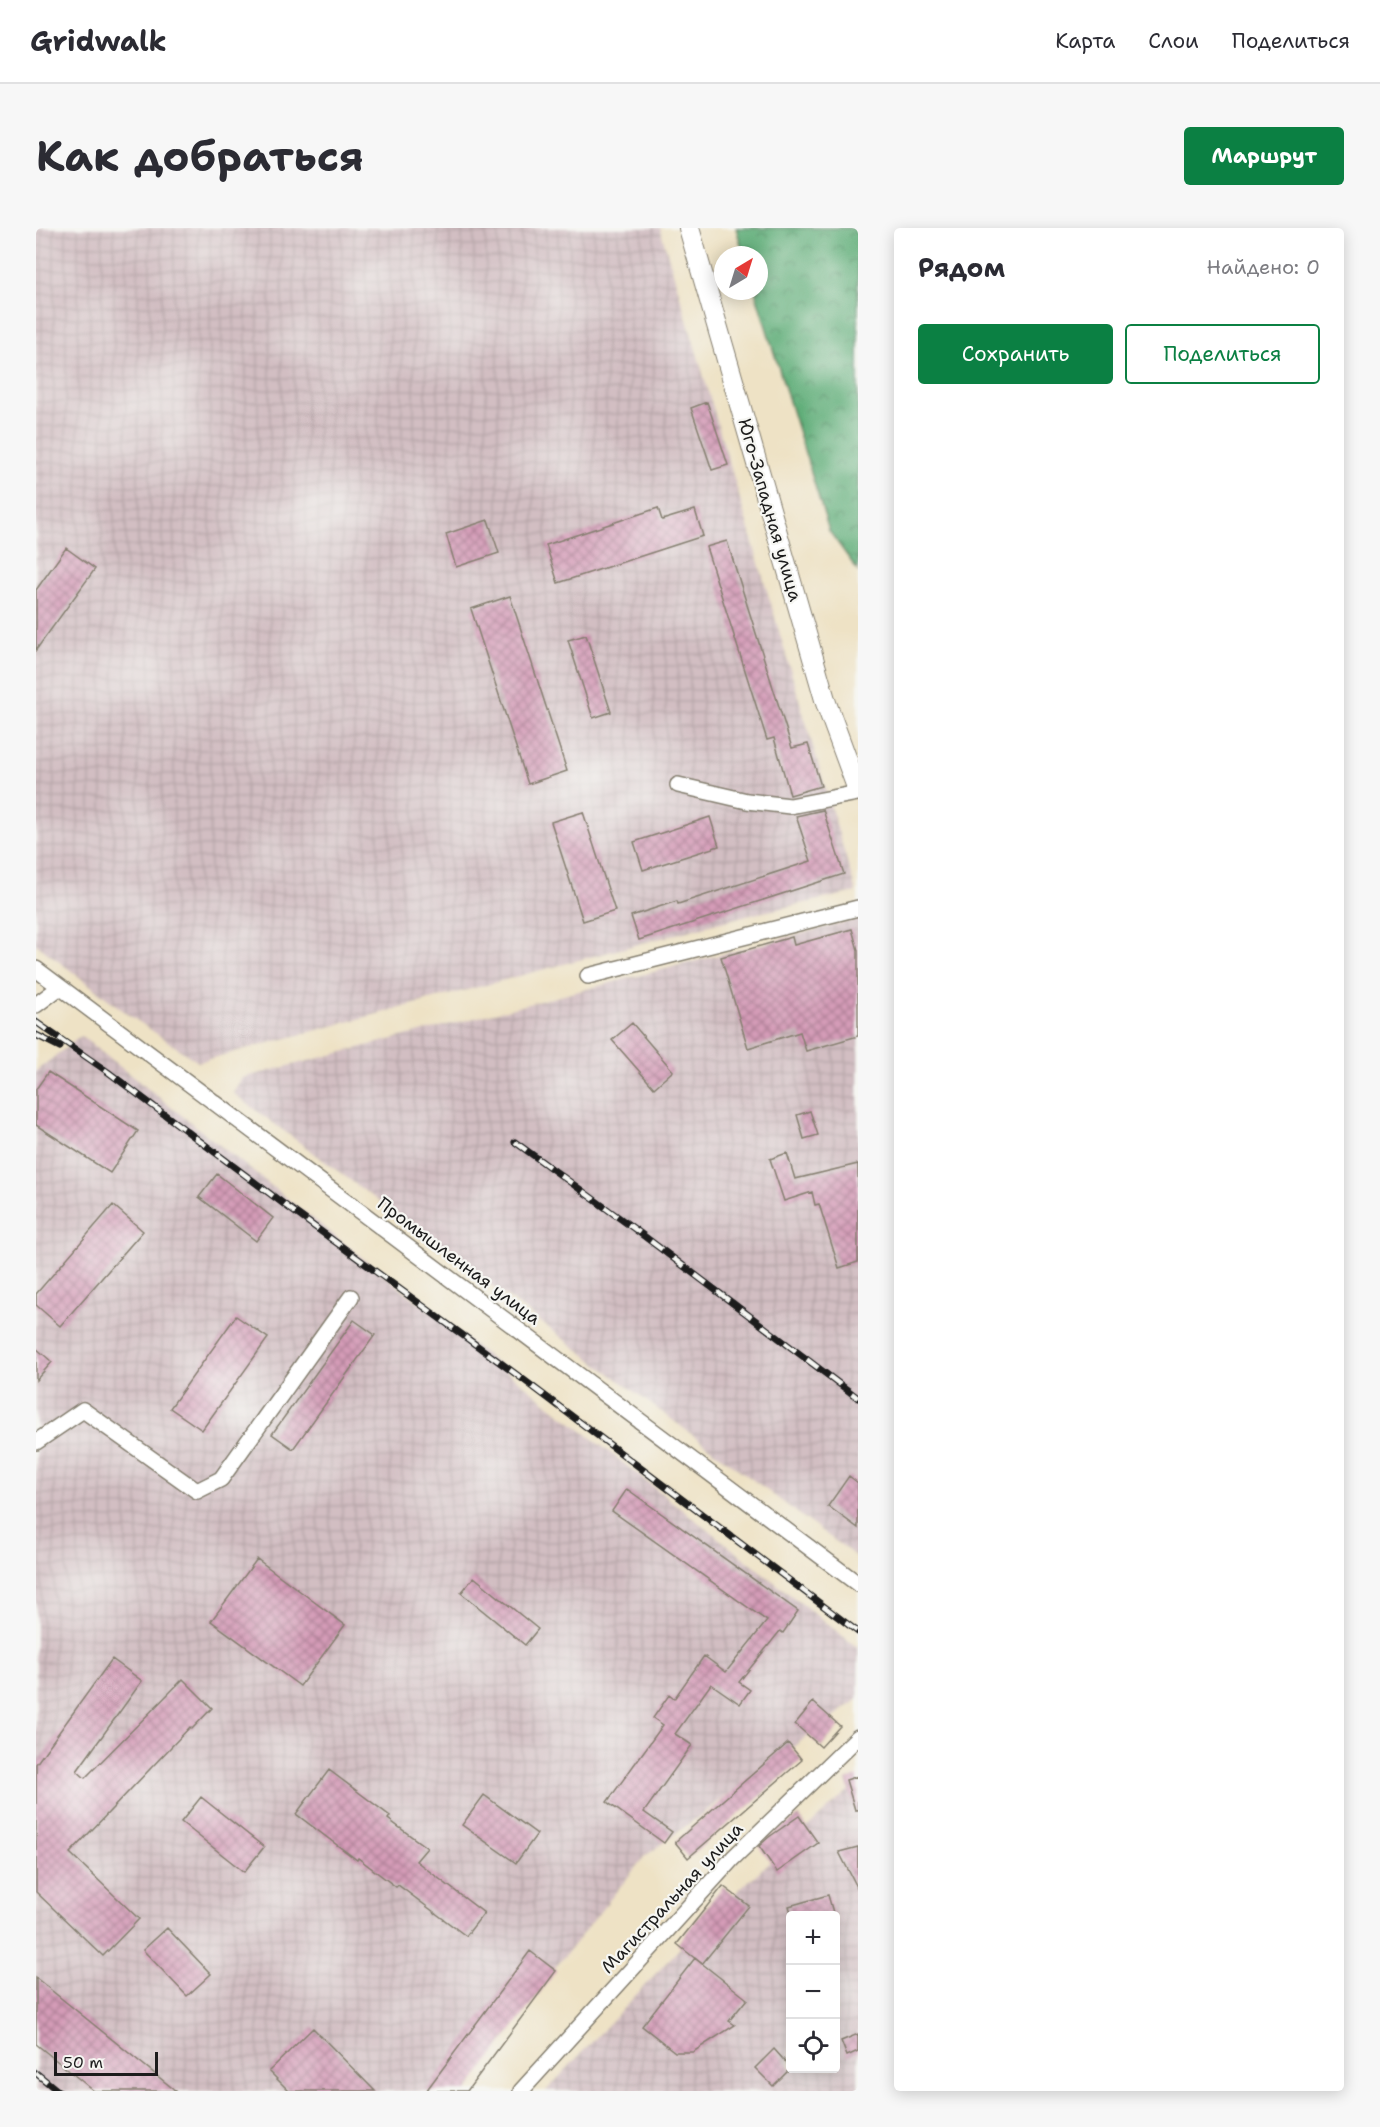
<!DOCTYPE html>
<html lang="ru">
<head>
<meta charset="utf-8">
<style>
  :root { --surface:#fff; --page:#f7f7f7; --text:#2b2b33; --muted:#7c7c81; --line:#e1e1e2; --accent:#0b8043 }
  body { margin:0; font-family:"Shantell Sans",sans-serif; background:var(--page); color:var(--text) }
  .controls { position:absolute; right:18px; bottom:18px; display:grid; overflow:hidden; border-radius:6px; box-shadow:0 3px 15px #0003 }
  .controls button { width:54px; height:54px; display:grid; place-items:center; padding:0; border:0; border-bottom:2px solid var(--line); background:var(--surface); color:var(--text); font:30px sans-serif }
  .compass { position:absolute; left:678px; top:18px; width:54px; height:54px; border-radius:50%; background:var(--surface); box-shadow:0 3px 15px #0003; rotate:38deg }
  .scale { position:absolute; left:18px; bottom:15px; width:104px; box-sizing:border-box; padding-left:6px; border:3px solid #1c1c1c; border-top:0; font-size:16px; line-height:21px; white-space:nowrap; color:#1c1c1c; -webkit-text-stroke:4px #f6f6f2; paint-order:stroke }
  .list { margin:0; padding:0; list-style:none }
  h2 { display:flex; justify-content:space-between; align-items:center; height:78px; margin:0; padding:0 24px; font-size:26px }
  h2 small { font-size:20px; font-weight:400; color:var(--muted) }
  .actions { display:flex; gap:12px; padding:18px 24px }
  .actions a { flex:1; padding:14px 0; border:2px solid var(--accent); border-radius:6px; text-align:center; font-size:21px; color:var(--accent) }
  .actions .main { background:var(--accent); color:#fff }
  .icon { flex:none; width:33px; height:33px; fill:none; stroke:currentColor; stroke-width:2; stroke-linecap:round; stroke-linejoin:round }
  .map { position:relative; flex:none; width:822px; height:1863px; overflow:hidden; border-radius:6px }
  header { display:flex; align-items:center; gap:36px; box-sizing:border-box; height:84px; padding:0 30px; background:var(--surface); border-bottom:2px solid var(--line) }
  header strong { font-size:28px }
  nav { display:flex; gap:33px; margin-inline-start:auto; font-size:21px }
  .intro { display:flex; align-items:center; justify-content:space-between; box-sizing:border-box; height:144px; padding:0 36px }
  h1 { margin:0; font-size:42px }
  .button { padding:15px 27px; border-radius:6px; background:var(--accent); color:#fff; font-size:21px; font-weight:700 }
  main { display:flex; gap:36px; padding:0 36px }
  aside { flex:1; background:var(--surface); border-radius:6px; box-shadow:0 3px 15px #0003 }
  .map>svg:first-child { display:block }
  .industrial { fill:url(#industrial-grid); fill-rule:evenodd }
  .forest { fill:url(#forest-crowns); stroke:#3e654a; stroke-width:1.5 }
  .building { fill:url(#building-cross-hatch) }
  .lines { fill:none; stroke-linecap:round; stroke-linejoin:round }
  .minor-casing { stroke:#857f70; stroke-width:18 }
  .major-casing { stroke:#857f70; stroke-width:22 }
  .minor { stroke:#fff; stroke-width:15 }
  .major { stroke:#fff; stroke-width:20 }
  .rail-casing { stroke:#1c1c1c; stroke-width:7 }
  .rail { stroke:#f6f6f2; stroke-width:4.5; stroke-dasharray:14; stroke-linecap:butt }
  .labels { text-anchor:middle; stroke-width:4.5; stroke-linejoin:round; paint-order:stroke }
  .street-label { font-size:18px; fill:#1c1c1c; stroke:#f6f6f2 }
</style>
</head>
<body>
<header>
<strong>Gridwalk</strong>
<nav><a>Карта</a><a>Слои</a><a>Поделиться</a></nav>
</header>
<div class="intro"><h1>Как добраться</h1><a class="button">Маршрут</a></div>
<main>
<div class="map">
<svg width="822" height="1863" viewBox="0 0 822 1863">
  <defs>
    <pattern id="industrial-grid" width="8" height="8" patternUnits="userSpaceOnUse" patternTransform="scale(1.5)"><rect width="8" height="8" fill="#d2bec2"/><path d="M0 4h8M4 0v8" fill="none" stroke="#b4a3a6"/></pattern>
    <pattern id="forest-crowns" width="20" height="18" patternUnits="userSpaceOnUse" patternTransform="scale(1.5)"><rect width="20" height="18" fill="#60ae79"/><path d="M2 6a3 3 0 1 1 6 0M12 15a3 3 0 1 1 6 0" fill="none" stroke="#4e8d62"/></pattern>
    <pattern id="building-cross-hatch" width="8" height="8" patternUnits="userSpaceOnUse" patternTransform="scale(1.5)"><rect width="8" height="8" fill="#d49bb7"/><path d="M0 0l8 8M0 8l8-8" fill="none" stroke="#ab7e94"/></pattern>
  </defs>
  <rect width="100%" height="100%" fill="#f6f6f2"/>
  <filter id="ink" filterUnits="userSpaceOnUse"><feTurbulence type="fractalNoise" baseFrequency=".0167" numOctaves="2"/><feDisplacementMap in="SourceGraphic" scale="12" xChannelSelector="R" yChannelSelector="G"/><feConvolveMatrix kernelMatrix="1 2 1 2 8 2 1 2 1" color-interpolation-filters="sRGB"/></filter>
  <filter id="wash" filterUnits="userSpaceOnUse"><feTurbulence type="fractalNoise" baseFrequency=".008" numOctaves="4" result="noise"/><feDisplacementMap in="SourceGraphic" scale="24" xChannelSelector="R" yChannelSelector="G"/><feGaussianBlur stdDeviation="1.35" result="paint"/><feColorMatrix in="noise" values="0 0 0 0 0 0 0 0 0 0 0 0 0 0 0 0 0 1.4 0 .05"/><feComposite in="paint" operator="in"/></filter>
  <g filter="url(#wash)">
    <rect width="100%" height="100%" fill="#eee2c5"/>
    <!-- industrial -->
    <path class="industrial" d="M0,0H624L820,664L704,689L162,834L93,787L0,716Z
      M822,691V1330L197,865L206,850Z
      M45,808L822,1420V1471L608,1629L420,1863H0V843Z
      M822,1554V1863H510L672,1690ZM754,1688H800V1840H754Z"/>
    <!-- forest -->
    <path class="forest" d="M700,0H822V343L793,303L719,63H723V27H708Z"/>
    <g id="blocks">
      <!-- building -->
      <path class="building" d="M671,174L692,237L676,242L655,180Z
        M622,280L626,292L659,282L667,308L522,355L510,317Z
        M452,292L463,325L420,339L410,306Z
        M691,313L756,520L772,516L785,558L754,567L738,510L731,512L670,319Z
        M30,320L59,341L0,422V362Z
        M474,368L531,543L492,556L435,381Z
        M550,407L575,484L557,490L532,412Z
        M787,582L808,646L603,712L595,688L641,673L642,676L775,633L760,588Z
        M547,584L579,683L547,693L515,594Z
        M674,589L683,618L607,642L598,614Z
        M816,701L822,722V808L770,823L764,804L712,820L685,729L756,709L758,717Z
        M596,795L637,843L618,860L576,812Z
        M12,844L102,903L74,945L0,897V861Z
        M774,883L782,907L768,911L761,887Z
        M751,925L759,951L822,936V1034L803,1040L783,976L779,977L776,964L748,973L734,931Z
        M181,946L237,990L220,1013L163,969Z
        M77,977L107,1003L24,1098L0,1077V1066Z
        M200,1088L232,1110L166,1202L134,1180Z
        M318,1092L339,1107L257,1221L236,1206Z
        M0,1120L16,1134L0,1152Z
        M813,1248L822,1255V1300L792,1278Z
        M591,1261L762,1383L747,1405L744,1403L703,1454L714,1462L704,1476L675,1456L639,1506L656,1517L608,1584L636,1604L628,1615L571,1574L627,1497L617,1490L633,1467L638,1471L668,1428L690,1444L731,1393L576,1283Z
        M221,1331L309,1397L264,1458L175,1393Z
        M438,1349L502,1401L489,1417L425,1365Z
        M76,1431L106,1453L41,1543L49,1550L147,1451L176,1480L156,1501L154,1499L34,1625L103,1691L67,1728L0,1664V1536Z
        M777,1474L804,1498L785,1519L759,1496Z
        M752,1515L766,1532L652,1630L639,1614Z
        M293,1542L354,1588L352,1591L391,1620L380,1633L448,1685L430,1708L362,1657L360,1659L322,1630L321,1632L260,1586Z
        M822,1548V1582H819L810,1552Z
        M448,1567L501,1606L480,1635L426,1597Z
        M165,1569L228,1619L208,1644L145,1594Z
        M763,1588L782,1615L741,1644L723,1618L733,1609Z
        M822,1619V1661L803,1624Z
        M687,1658L713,1678L666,1736L641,1716Z
        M792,1667L798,1688H756L753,1678Z
        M131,1700L175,1746L151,1768L107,1722Z
        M494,1723L520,1743L431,1863H390Z
        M659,1730L711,1771L693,1793L699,1797L657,1824H639L606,1798Z
        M0,1750L140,1863H58L0,1816Z
        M277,1800L339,1863H253L233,1843Z
        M822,1806V1823L811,1828L805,1813Z
        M738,1821L755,1840L737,1858L719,1840Z"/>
    </g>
  </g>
  <g filter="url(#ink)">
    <use href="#blocks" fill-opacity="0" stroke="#857f70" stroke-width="1.5"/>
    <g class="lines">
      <!-- minor casing -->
      <g class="minor-casing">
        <path id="minor" d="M642,557L711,573L754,578L822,565
          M0,741L822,1356
          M552,748L822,680
          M0,777L24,759
          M0,1214L47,1182L161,1263L185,1251L315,1069
          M485,1863L697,1630L822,1509"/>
      </g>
      <!-- major casing -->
      <g class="major-casing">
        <path id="major" d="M653,0L790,475L822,562"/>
      </g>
      <!-- minor -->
      <use href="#minor" class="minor"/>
      <!-- major -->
      <use href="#major" class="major"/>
      <!-- rail casing -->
      <g class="rail-casing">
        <path id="rail" d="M0,794L72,844L253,980L488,1152L822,1404
          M0,807L24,819
          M479,914L600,1002L822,1170
          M0,1845L22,1863"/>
      </g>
      <!-- rail -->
      <use href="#rail" class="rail"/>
    </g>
  </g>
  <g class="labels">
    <!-- street labels -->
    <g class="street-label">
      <text transform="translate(734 282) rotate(74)" y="6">Юго-Западная улица</text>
      <text transform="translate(423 1033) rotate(37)" y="6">Промышленная улица</text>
      <text transform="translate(636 1670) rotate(-47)" y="6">Магистральная улица</text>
    </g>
  </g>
</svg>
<div class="controls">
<button>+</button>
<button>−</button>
<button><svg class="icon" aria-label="locate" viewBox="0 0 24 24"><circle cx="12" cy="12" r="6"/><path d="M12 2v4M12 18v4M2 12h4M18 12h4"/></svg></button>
</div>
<svg class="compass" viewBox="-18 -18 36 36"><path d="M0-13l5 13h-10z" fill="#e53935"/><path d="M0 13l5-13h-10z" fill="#7c7c81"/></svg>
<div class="scale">50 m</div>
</div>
<aside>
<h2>Рядом<small>Найдено: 0</small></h2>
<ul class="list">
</ul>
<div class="actions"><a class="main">Сохранить</a><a>Поделиться</a></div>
</aside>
</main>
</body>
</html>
